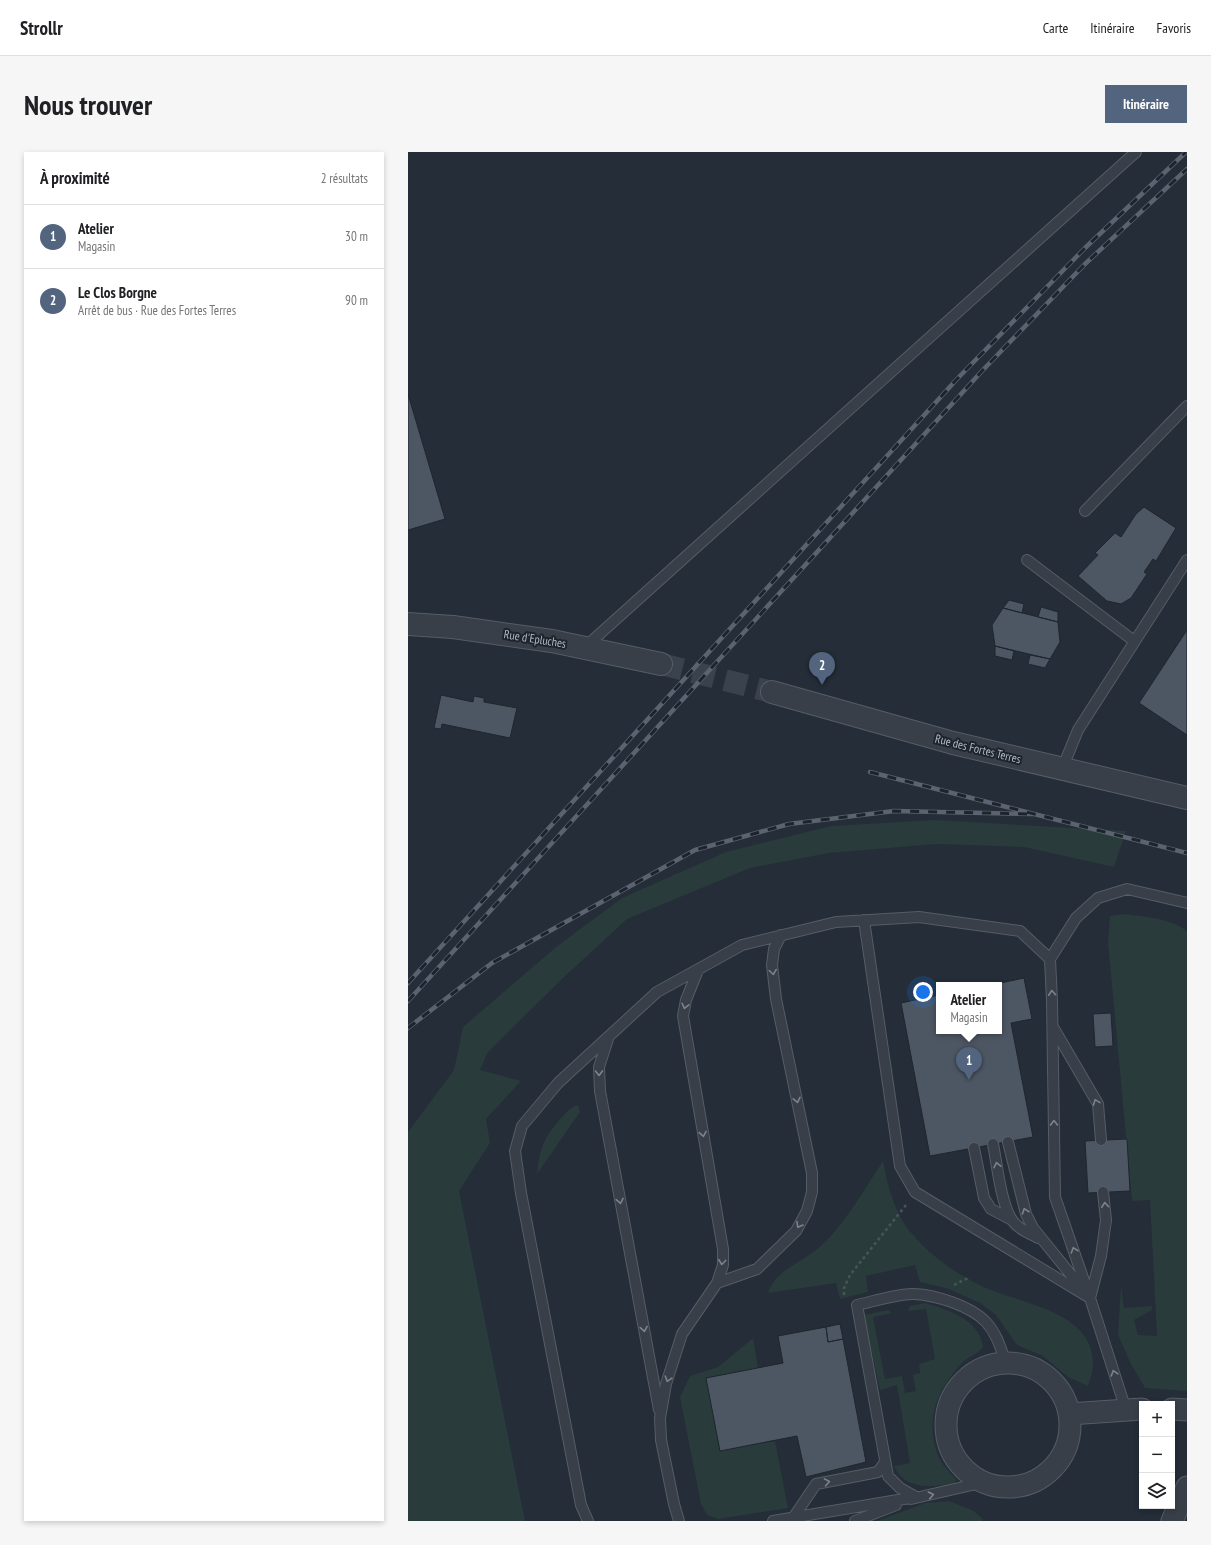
<!DOCTYPE html>
<html lang="fr">
<head>
<meta charset="utf-8">
<style>
  :root { --surface:#fff; --page:#f6f6f6; --text:#202124; --muted:#757577; --line:#e0e0e0; --accent:#52647e }
  body { margin:0; font-family:"PT Sans Narrow",sans-serif; background:var(--page); color:var(--text) }
  .controls { position:absolute; right:12px; bottom:12px; display:grid; overflow:hidden; border-radius:0px; box-shadow:0 2px 6px #0003 }
  .controls button { width:36px; height:36px; display:grid; place-items:center; padding:0; border:0; border-bottom:1px solid var(--line); background:var(--surface); color:var(--text); font:20px sans-serif }
  .you { position:absolute; left:515px; top:840px; width:14px; height:14px; margin:-10px; border:3px solid #fff; border-radius:50%; background:#1a73e8; box-shadow:0 0 0 6px #1a73e833 }
  .badge { display:grid; place-items:center; width:26px; height:26px; border-radius:50%; background:var(--accent); color:#fff; font-size:13px; font-weight:700 }
  .pin { position:absolute; translate:-50% -33px; filter:drop-shadow(0 1px 2px #0008) }
  .pin::after { content:''; position:absolute; top:21px; width:14px; height:12px; background:inherit; clip-path:polygon(0 0,100% 0,50% 100%) }
  .popup { position:absolute; left:528px; top:830px; width:66px; height:52px; box-sizing:border-box; display:grid; place-content:center; border-radius:0px; background:var(--surface); filter:drop-shadow(0 1px 3px #0005); font-size:13px; white-space:nowrap; color:var(--muted) }
  .popup b { font-size:15px; color:var(--text) }
  .popup::after { content:''; position:absolute; left:50%; top:100%; margin-left:-8px; border:8px solid transparent; border-top-color:var(--surface) }
  .list { margin:0; padding:0; list-style:none }
  h2 { display:flex; justify-content:space-between; align-items:center; height:52px; margin:0; padding:0 16px; font-size:17px }
  h2 small { font-size:13px; font-weight:400; color:var(--muted) }
  .list li { display:grid; grid-template-columns:26px 1fr auto; gap:12px; align-items:center; box-sizing:border-box; height:64px; padding:0 16px; border-top:1px solid var(--line) }
  .list b { display:block; font-size:15px; white-space:nowrap }
  .list p { margin:0; font-size:13px; white-space:nowrap; color:var(--muted) }
  .list em { font-size:13px; font-style:normal; color:var(--muted) }
  .icon { flex:none; width:22px; height:22px; fill:none; stroke:currentColor; stroke-width:2; stroke-linecap:round; stroke-linejoin:round }
  .map { position:relative; flex:none; width:779px; height:1369px; overflow:hidden; border-radius:0px }
  header { display:flex; align-items:center; gap:24px; box-sizing:border-box; height:56px; padding:0 20px; background:var(--surface); border-bottom:1px solid var(--line) }
  header strong { font-size:19px }
  nav { display:flex; gap:22px; margin-inline-start:auto; font-size:14px }
  .intro { display:flex; align-items:center; justify-content:space-between; box-sizing:border-box; height:96px; padding:0 24px }
  h1 { margin:0; font-size:28px }
  .button { padding:10px 18px; border-radius:0px; background:var(--accent); color:#fff; font-size:14px; font-weight:700 }
  main { display:flex; gap:24px; padding:0 24px }
  aside { flex:1; background:var(--surface); border-radius:0px; box-shadow:0 2px 6px #0003 }
  .map>svg:first-child { display:block }
  .green { fill:#293b3b }
  .building { fill:#4d5763; stroke:#1f262f }
  .lines { fill:none; stroke-linecap:round; stroke-linejoin:round }
  .tertiary-tunnel { stroke:#39424d; stroke-width:22; stroke-dasharray:22 11; stroke-linecap:butt }
  .service-casing { stroke:#565d66; stroke-width:12 }
  .minor-casing { stroke:#565d66; stroke-width:23 }
  .tertiary-casing { stroke:#565d66; stroke-width:24 }
  .path { stroke:#465658; stroke-width:2.5; stroke-dasharray:3 3; stroke-linecap:butt }
  .service { stroke:#383f48; stroke-width:10 }
  .minor { stroke:#383f48; stroke-width:21 }
  .tertiary { stroke:#383f48; stroke-width:22 }
  .rail-casing { stroke:#5a636f; stroke-width:4.5 }
  .rail { stroke:#1d242d; stroke-width:3; stroke-dasharray:9; stroke-linecap:butt }
  .oneway { stroke:#7c838c }
  .labels { text-anchor:middle; stroke-width:4; stroke-linejoin:round; paint-order:stroke }
  .street-label { font-size:12px; fill:#b3bac4; stroke:#1d242d }
</style>
</head>
<body>
<header>
<strong>Strollr</strong>
<nav><a>Carte</a><a>Itinéraire</a><a>Favoris</a></nav>
</header>
<div class="intro"><h1>Nous trouver</h1><a class="button">Itinéraire</a></div>
<main>
<aside>
<h2>À proximité<small>2 résultats</small></h2>
<ul class="list">
<li><span class="badge">1</span><div><b>Atelier</b><p>Magasin</p></div><em>30 m</em></li>
<li><span class="badge">2</span><div><b>Le Clos Borgne</b><p>Arrêt de bus · Rue des Fortes Terres</p></div><em>90 m</em></li>
</ul>
</aside>
<div class="map">
<svg width="779" height="1369" viewBox="0 0 779 1369">
  <rect width="100%" height="100%" fill="#242d38"/>
  <!-- green -->
  <path class="green" d="M527,668L718,679L706,715L616,695L529,692L421,701L342,716L219,767L154,827L80,900L72,918L113,929L78,967L82,991L51,1039L117,1369H0V980L46,918L55,875L148,795L214,746L318,700L423,674Z
    M717,762C738,765 762,766 779,779V1239L737,1236L723,1212L710,1183L713,1133L716,1156L744,1154V1158L726,1168L730,1183L749,1184L742,1048L724,1049L700,790L702,764Z
    M170,953L172,960L129,1022C132,995 135,987 153,966C158,961 162,955 170,953Z
    M475,1009C480,1035 487,1064 506,1084C524,1105 549,1122 574,1134C611,1152 686,1158 685,1213C685,1220 682,1227 680,1234L660,1225L635,1204L609,1193L588,1163L572,1151L538,1136L512,1130L507,1113L458,1124L460,1140L432,1147L428,1131L360,1141C367,1120 387,1113 404,1101C431,1083 456,1037 475,1009Z
    M517,1151C541,1158 571,1167 575,1195C570,1203 560,1204 554,1211C528,1239 516,1270 531,1306C535,1314 543,1321 548,1328L546,1331C524,1336 496,1338 486,1314L502,1311L489,1233L472,1238L456,1163L480,1158L484,1161L465,1165L477,1227L494,1224L497,1241L508,1239L505,1223L512,1221L511,1212L527,1207L518,1157L500,1159L502,1154Z
    M345,1186L350,1216L298,1226L312,1299L367,1289L380,1356L310,1367L299,1363L293,1352L272,1245L282,1224L310,1215Z
    M541,1349L564,1358L574,1366V1369H469L517,1351Z"/>
  <!-- building -->
  <path class="building" d="M0,242L37,367L0,378Z
    M736,355L768,376L748,409L745,407L736,420L739,422L723,446L713,452L699,449L670,424L690,403L687,401L707,381L713,385L728,362Z
    M601,448L616,452L614,461L595,456Z
    M633,455L650,460V470L630,465Z
    M595,456L650,470L652,490L642,507L587,494L584,473Z
    M779,478V583L731,551Z
    M587,494L606,499L604,508L587,504Z
    M622,503L642,507L637,516L620,512Z
    M33,543L65,550L66,544L76,546V550L109,556L102,586L34,572L33,577L26,576Z
    M616,826L624,867L603,871L625,985L522,1004L493,851L531,843V879H591V833H583Z
    M703,861L705,894L687,895L685,862Z
    M719,987L722,1039L680,1041L677,989Z
    M432,1172L435,1187L420,1190L418,1175Z
    M418,1175L420,1190L435,1187L458,1310L398,1325L389,1284L312,1299L298,1226L375,1211L370,1184Z"/>
  <g class="lines">
    <!-- tertiary-tunnel -->
    <path class="tertiary-tunnel" d="M253,512L364,540"/>
    <!-- service casing -->
    <g class="service-casing">
      <path id="service" d="M677,359L779,254
        M619,408L726,489
        M176,496L728,0
        M654,617L670,578L779,408
        M456,768L492,1014L507,1040L682,1146
        M642,807L668,766L690,746L719,737L779,751
        M645,875L690,952L693,988
        M200,887L191,915L192,939L251,1258
        M600,990L618,1062L625,1076L677,1140
        M585,992C589,1012 593,1052 604,1068C610,1077 621,1081 630,1086
        M566,996L576,1046L583,1057L604,1068
        M309,1131L349,1117L388,1079L399,1059L404,1040V1021L368,847L364,813L366,797L373,783
        M682,1146L693,1104L698,1068L695,1040
        M508,1345L492,1336L480,1324L449,1153C463,1150 492,1141 506,1142C528,1143 563,1154 578,1170C589,1182 593,1197 598,1211
        M503,1347L577,1330
        M385,1366L408,1332L470,1320L477,1310
        M180,1369L173,1353L113,1041L107,999L114,974L150,931L249,840L334,793L428,770L511,765L612,779L642,807L644,849L647,1045L682,1146L718,1258
        M271,1369L266,1352L253,1288L252,1266L258,1232L274,1182L309,1131L315,1113V1097L275,864L278,848L290,818
        M365,1369L508,1345
        M447,1369L488,1353"/>
    </g>
    <!-- minor casing -->
    <g class="minor-casing">
      <path id="minor" d="M538 1273a62 62 0 1 1 124 0a62 62 0 1 1-124 0Z
        M764,1257L779,1258
        M661,1262L734,1257
        M764,1369L779,1335"/>
    </g>
    <!-- tertiary casing -->
    <g class="tertiary-casing">
      <path id="tertiary" d="M0,472L45,475L144,489L253,512
        M364,540L545,591L779,646"/>
    </g>
    <!-- path -->
    <path class="path" d="M546,1133L560,1126
      M436,1143V1136L442,1123L498,1053"/>
    <!-- service -->
    <use href="#service" class="service"/>
    <!-- minor -->
    <use href="#minor" class="minor"/>
    <!-- tertiary -->
    <use href="#tertiary" class="tertiary"/>
    <!-- rail casing -->
    <g class="rail-casing">
      <path id="rail" d="M462,620L779,701
        M0,831L549,227L677,96L778,0
        M0,849L574,219L677,112L779,17
        M0,876L84,811L287,698L381,672L486,659L624,662"/>
    </g>
    <!-- rail -->
    <use href="#rail" class="rail"/>
  </g>
  <!-- one-way arrows -->
  <defs><path id="oneway-chevron" d="M-2-3.5L2.5 0L-2 3.5" fill="none" stroke-width="1.6" stroke-linecap="round" stroke-linejoin="round"/></defs>
  <g class="oneway">
    <use href="#oneway-chevron" transform="translate(365 820) rotate(82)"/>
    <use href="#oneway-chevron" transform="translate(644 841) rotate(-94)"/>
    <use href="#oneway-chevron" transform="translate(277 854) rotate(103)"/>
    <use href="#oneway-chevron" transform="translate(191 921) rotate(89)"/>
    <use href="#oneway-chevron" transform="translate(389 948) rotate(78)"/>
    <use href="#oneway-chevron" transform="translate(688 950) rotate(-111)"/>
    <use href="#oneway-chevron" transform="translate(646 971) rotate(-91)"/>
    <use href="#oneway-chevron" transform="translate(295 982) rotate(80)"/>
    <use href="#oneway-chevron" transform="translate(589 1013) rotate(-102)"/>
    <use href="#oneway-chevron" transform="translate(212 1049) rotate(79)"/>
    <use href="#oneway-chevron" transform="translate(697 1053) rotate(-95)"/>
    <use href="#oneway-chevron" transform="translate(617 1059) rotate(-109)"/>
    <use href="#oneway-chevron" transform="translate(391 1073) rotate(120)"/>
    <use href="#oneway-chevron" transform="translate(666 1098) rotate(-109)"/>
    <use href="#oneway-chevron" transform="translate(314 1110) rotate(97)"/>
    <use href="#oneway-chevron" transform="translate(236 1177) rotate(80)"/>
    <use href="#oneway-chevron" transform="translate(706 1221) rotate(-107)"/>
    <use href="#oneway-chevron" transform="translate(260 1227) rotate(108)"/>
    <use href="#oneway-chevron" transform="translate(419 1330) rotate(-10)"/>
    <use href="#oneway-chevron" transform="translate(523 1343) rotate(-12)"/>
  </g>
  <g class="labels">
    <!-- street labels -->
    <g class="street-label">
      <text transform="translate(127 487) rotate(9)" y="4">Rue d'Epluches</text>
      <text transform="translate(570 597) rotate(14)" y="4">Rue des Fortes Terres</text>
    </g>
  </g>
</svg>
<div class="controls">
<button>+</button>
<button>−</button>
<button><svg class="icon" aria-label="layers" viewBox="0 0 24 24"><path d="M12 4l9 5-9 5-9-5zM3 14l9 5 9-5"/></svg></button>
</div>
<div class="you"></div>
<div class="pin badge" style="left:561px;top:928px">1</div>
<div class="popup"><b>Atelier</b>Magasin</div>
<div class="pin badge" style="left:414px;top:533px">2</div>
</div>
</main>
</body>
</html>
